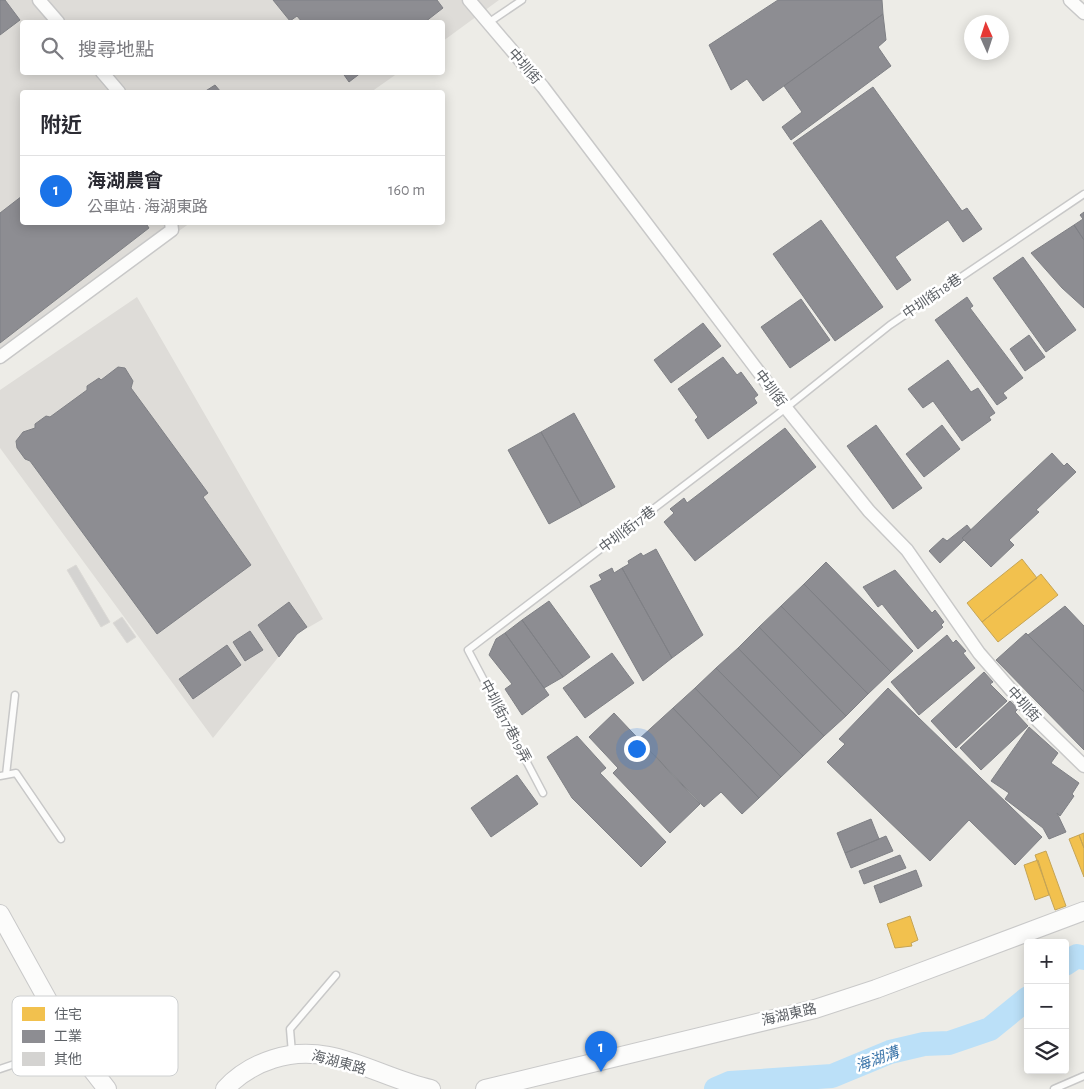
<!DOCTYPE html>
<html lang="zh-TW">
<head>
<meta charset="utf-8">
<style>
  :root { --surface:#fff; --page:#f7f7f7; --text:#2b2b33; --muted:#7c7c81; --line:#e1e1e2; --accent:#1a73e8 }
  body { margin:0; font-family:"Alegreya Sans","Noto Sans TC",sans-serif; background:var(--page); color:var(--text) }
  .controls { position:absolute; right:15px; bottom:15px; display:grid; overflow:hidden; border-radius:5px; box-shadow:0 2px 12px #0003 }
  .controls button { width:45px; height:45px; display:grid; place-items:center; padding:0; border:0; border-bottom:1px solid var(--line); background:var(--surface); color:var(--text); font:25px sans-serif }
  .compass { position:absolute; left:964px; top:15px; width:45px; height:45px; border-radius:50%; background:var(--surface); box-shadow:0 2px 12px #0003; rotate:357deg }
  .you { position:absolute; left:636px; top:748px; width:18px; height:18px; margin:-12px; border:4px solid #fff; border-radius:50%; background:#1a73e8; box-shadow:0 0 0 8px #1a73e833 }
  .badge { display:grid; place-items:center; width:32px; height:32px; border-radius:50%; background:var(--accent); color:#fff; font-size:16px; font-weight:700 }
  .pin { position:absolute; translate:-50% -41px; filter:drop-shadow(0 1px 2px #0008) }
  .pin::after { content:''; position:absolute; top:26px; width:18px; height:15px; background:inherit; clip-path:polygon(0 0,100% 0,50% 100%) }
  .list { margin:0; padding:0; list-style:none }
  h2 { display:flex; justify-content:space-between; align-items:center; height:65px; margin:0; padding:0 20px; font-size:21px }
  h2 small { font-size:16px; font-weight:400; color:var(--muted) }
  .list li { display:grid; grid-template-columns:32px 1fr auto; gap:15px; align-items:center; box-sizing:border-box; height:70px; padding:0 20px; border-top:1px solid var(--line) }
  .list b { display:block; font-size:19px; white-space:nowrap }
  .list p { margin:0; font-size:16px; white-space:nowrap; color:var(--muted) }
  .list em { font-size:16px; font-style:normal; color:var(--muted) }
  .icon { flex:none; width:28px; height:28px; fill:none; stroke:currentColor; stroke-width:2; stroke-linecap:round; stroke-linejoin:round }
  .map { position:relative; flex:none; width:1084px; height:1089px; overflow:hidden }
  .search { position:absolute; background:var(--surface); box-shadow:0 2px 12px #0003; left:20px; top:20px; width:425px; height:55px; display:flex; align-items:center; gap:12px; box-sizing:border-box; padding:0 18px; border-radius:5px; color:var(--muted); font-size:19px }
  .panel { position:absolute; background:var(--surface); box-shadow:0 2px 12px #0003; left:20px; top:90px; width:425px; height:135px; border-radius:5px }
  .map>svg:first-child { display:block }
  .industrial { fill:#dedcd8 }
  .homes { fill:#f2c14e; stroke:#c5a455 }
  .industry { fill:#8d8d92; stroke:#7f8085 }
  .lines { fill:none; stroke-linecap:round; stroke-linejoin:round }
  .river { stroke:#bbe0f8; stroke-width:24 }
  .building { fill:#d4d3d1; stroke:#dcdad6 }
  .lane-casing { stroke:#c8c8c8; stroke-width:9 }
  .street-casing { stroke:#c8c8c8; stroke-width:15 }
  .secondary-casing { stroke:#c9c9c9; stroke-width:20 }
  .lane { stroke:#fcfcfb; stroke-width:6 }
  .street { stroke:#fcfcfb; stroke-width:12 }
  .secondary { stroke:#fcfcfb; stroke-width:18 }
  .labels { text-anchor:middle; stroke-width:5; stroke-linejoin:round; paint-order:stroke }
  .street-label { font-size:14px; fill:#5d6166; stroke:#fff }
  .water-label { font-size:15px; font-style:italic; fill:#3d76aa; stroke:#fff }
  .key { fill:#fff; stroke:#ced0d1; stroke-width:1 }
  .key-label { font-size:14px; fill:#5d6166 }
</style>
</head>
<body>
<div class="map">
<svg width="1084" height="1089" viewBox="0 0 1084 1089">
  <rect width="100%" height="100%" fill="#edece7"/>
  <!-- industrial -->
  <path class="industrial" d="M0,0H499L443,41L442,22H22V72L398,73L371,92H22V222L190,223L0,359Z
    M137,297L323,619L297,634L213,738L0,448V390Z"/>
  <!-- homes -->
  <path class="homes" d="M1022,559L1037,578L982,622L967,603Z
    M1041,574L1058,595L998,642L982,622Z
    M1084,833V848L1079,835Z
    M1079,835L1084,848V877L1069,839Z
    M1046,851L1066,906L1055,910L1035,855Z
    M1038,860L1049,895L1035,900L1024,865Z
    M910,916L918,940L911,943L912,946L895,948L887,924Z"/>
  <!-- industry -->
  <path class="industry" d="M0,0H5L20,20L0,35Z
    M273,0H437L443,8L425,22H302L297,16L290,21Z
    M778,0H882L883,14L763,101L747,79L731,90L709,45Z
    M883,14L886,40L878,47L891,66L791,140L782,127L802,112L784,86Z
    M342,72H362L349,82Z
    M215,85L221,92H204Z
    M873,87L962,211L967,208L982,229L963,242L948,220L895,257L911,280L897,290L793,143Z
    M22,196V222H145L149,228L0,343V213Z
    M1084,212V240L1074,225L1083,219L1080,215Z
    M821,220L883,307L835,341L773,254Z
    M1074,225L1084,240V308L1062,288L1031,253Z
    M1023,257L1076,330L1046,352L993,278Z
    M967,297L973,306L970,308L1023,378L1003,393L1007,398L997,405L935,320Z
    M801,299L830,340L790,368L761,327Z
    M703,323L721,346L671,383L654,360Z
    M1029,335L1045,357L1025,371L1010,349Z
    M723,357L737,375L741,372L758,395L754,398L757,403L708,439L695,420L698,417L678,389Z
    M948,360L971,392L978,388L995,413L989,417L991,420L962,441L933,401L923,408L908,389Z
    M118,367L125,368L133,381L131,388L208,493L203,497L251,565L157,634L30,461L25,459L17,448L16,441L23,432L35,428V424L46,416L50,417L87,390V386L99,378L101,380Z
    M574,413L615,487L582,506L541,432Z
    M876,425L922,488L893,509L847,446Z
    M942,425L960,449L924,477L906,454Z
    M785,428L816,467L695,561L664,522L674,513L670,509L684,498L687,503Z
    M541,432L582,506L549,524L508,450Z
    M1052,453L1064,466L1067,463L1076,472L1036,510L1039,512L1009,540L1014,545L991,567L962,538Z
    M967,525L971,530L962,538L964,540L940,563L929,551L943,538L947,541Z
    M656,549L703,635L672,658L622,568L629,564L628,561L641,553L643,556Z
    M826,562L913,651L891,672L804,584Z
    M612,568L614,573L622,568L672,658L643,681L590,586L602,580L599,575Z
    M895,570L932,613L935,610L944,622L941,625L943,627L918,649L882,604L878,607L863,587Z
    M804,584L891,672L868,694L781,606Z
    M549,601L590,657L563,677L522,620Z
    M289,602L307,627L297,634L279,657L258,625Z
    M781,606L868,694L846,716L759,627Z
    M1065,606L1084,626V692L1028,635Z
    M522,620L563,677L544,688L505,633Z
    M759,627L846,716L824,736L738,648Z
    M250,631L263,650L245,661L233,642Z
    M505,633L549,695L522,715L505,689L512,684L489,655L496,639Z
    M1026,633L1084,692V750L996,660Z
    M947,635L953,643L956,640L966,651L963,653L975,668L919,715L891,682Z
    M227,645L241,665L193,699L179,679Z
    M738,648L824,736L803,756L716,668Z
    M612,653L634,683L585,718L563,688Z
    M716,668L803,756L781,777L695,688Z
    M984,672L993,682L990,684L1007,701L956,748L931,721Z
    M695,688L781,777L759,798L673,708Z
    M888,688L1042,837L1015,865L969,820L930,861L827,762L845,744L839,739Z
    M1010,701L1018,709L1015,712L1028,726L981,770L960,748Z
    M673,708L759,798L742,814L721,792L704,807L639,739Z
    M614,713L700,804L670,833L613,773L618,768L589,737Z
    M1029,727L1058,753L1051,763L1079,783L1072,794L1074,796L1060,816L1057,813L1066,832L1049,839L1043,828L1005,799L1009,793L991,781Z
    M577,736L606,768L600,773L666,842L641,867L572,798L547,757Z
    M517,775L538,804L491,837L471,808Z
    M871,819L879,839L845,853L837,833Z
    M886,836L893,851L851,868L845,853Z
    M900,855L906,868L864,884L859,871Z
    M916,870L922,886L880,903L874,886Z"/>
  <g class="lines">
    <!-- river -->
    <path class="river" d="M1065,964L1077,956L1084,958
      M716,1089L730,1083L832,1076L890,1052L924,1044L949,1043L990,1029L1028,998"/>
  </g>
  <!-- building -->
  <path class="building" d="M76,565L110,622L101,627L67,570Z
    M122,617L136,637L127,643L113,623Z"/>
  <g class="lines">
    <!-- lane casing -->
    <g class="lane-casing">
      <path id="lane" d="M488,23L522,0
        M6,775L15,695
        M0,776L16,773L61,839
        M543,793L468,650L786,408L890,325L1084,194
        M292,1053L290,1029L336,975
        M0,1069L71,1045
        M1054,1089L1084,1076"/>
    </g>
    <!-- street casing -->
    <g class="street-casing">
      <path id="street" d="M39,0L58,22
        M469,0L543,87L786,408L869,511L907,550L979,653L1039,722L1084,766
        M1070,0L1084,13
        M102,72L119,92
        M0,357L172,230L171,222"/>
    </g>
    <!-- secondary casing -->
    <g class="secondary-casing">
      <path id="secondary" d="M0,914L72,1044L107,1089
        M225,1089C238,1075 254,1065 273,1059C330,1040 376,1077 431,1089
        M485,1089L815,1009L876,989L1084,911"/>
    </g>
    <!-- lane -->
    <use href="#lane" class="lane"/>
    <!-- street -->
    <use href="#street" class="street"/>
    <!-- secondary -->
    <use href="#secondary" class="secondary"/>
  </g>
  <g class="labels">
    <!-- street labels -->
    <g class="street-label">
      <text transform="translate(525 66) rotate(49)" y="5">中圳街</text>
      <text transform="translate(932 296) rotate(-34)" y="5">中圳街18巷</text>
      <text transform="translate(771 388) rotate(53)" y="5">中圳街</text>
      <text transform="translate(627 529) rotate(-37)" y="5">中圳街17巷</text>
      <text transform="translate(1024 704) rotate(48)" y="5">中圳街</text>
      <text transform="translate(506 721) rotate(62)" y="5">中圳街17巷19弄</text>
      <text transform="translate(789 1014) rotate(-13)" y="5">海湖東路</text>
      <text transform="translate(339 1062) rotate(15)" y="5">海湖東路</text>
    </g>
    <!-- water labels -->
    <g class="water-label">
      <text transform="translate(877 1059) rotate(-20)" y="5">海湖溝</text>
    </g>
  </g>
  <!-- legend -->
  <rect x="12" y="996" width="166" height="80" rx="8" class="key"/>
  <rect x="22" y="1007" width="23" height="14" fill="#f2c14e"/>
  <rect x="22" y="1030" width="23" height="13" fill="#8d8d92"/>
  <rect x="22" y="1052" width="23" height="14" fill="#d4d3d1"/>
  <g class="key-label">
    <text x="54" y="1019">住宅</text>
    <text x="54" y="1041">工業</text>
    <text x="54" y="1064">其他</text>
  </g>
</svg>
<div class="controls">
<button>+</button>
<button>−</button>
<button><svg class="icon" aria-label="layers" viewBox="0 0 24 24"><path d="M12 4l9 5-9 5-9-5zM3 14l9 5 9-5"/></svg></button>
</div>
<svg class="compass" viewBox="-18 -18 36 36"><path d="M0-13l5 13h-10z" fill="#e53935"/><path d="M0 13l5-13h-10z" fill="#7c7c81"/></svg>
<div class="you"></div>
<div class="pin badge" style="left:601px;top:1072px">1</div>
<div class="search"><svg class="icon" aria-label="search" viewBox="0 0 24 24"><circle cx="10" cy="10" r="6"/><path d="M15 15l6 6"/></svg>搜尋地點</div>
<section class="panel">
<h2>附近<small></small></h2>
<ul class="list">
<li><span class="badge">1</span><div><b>海湖農會</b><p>公車站 · 海湖東路</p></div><em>160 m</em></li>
</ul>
</section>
</div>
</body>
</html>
